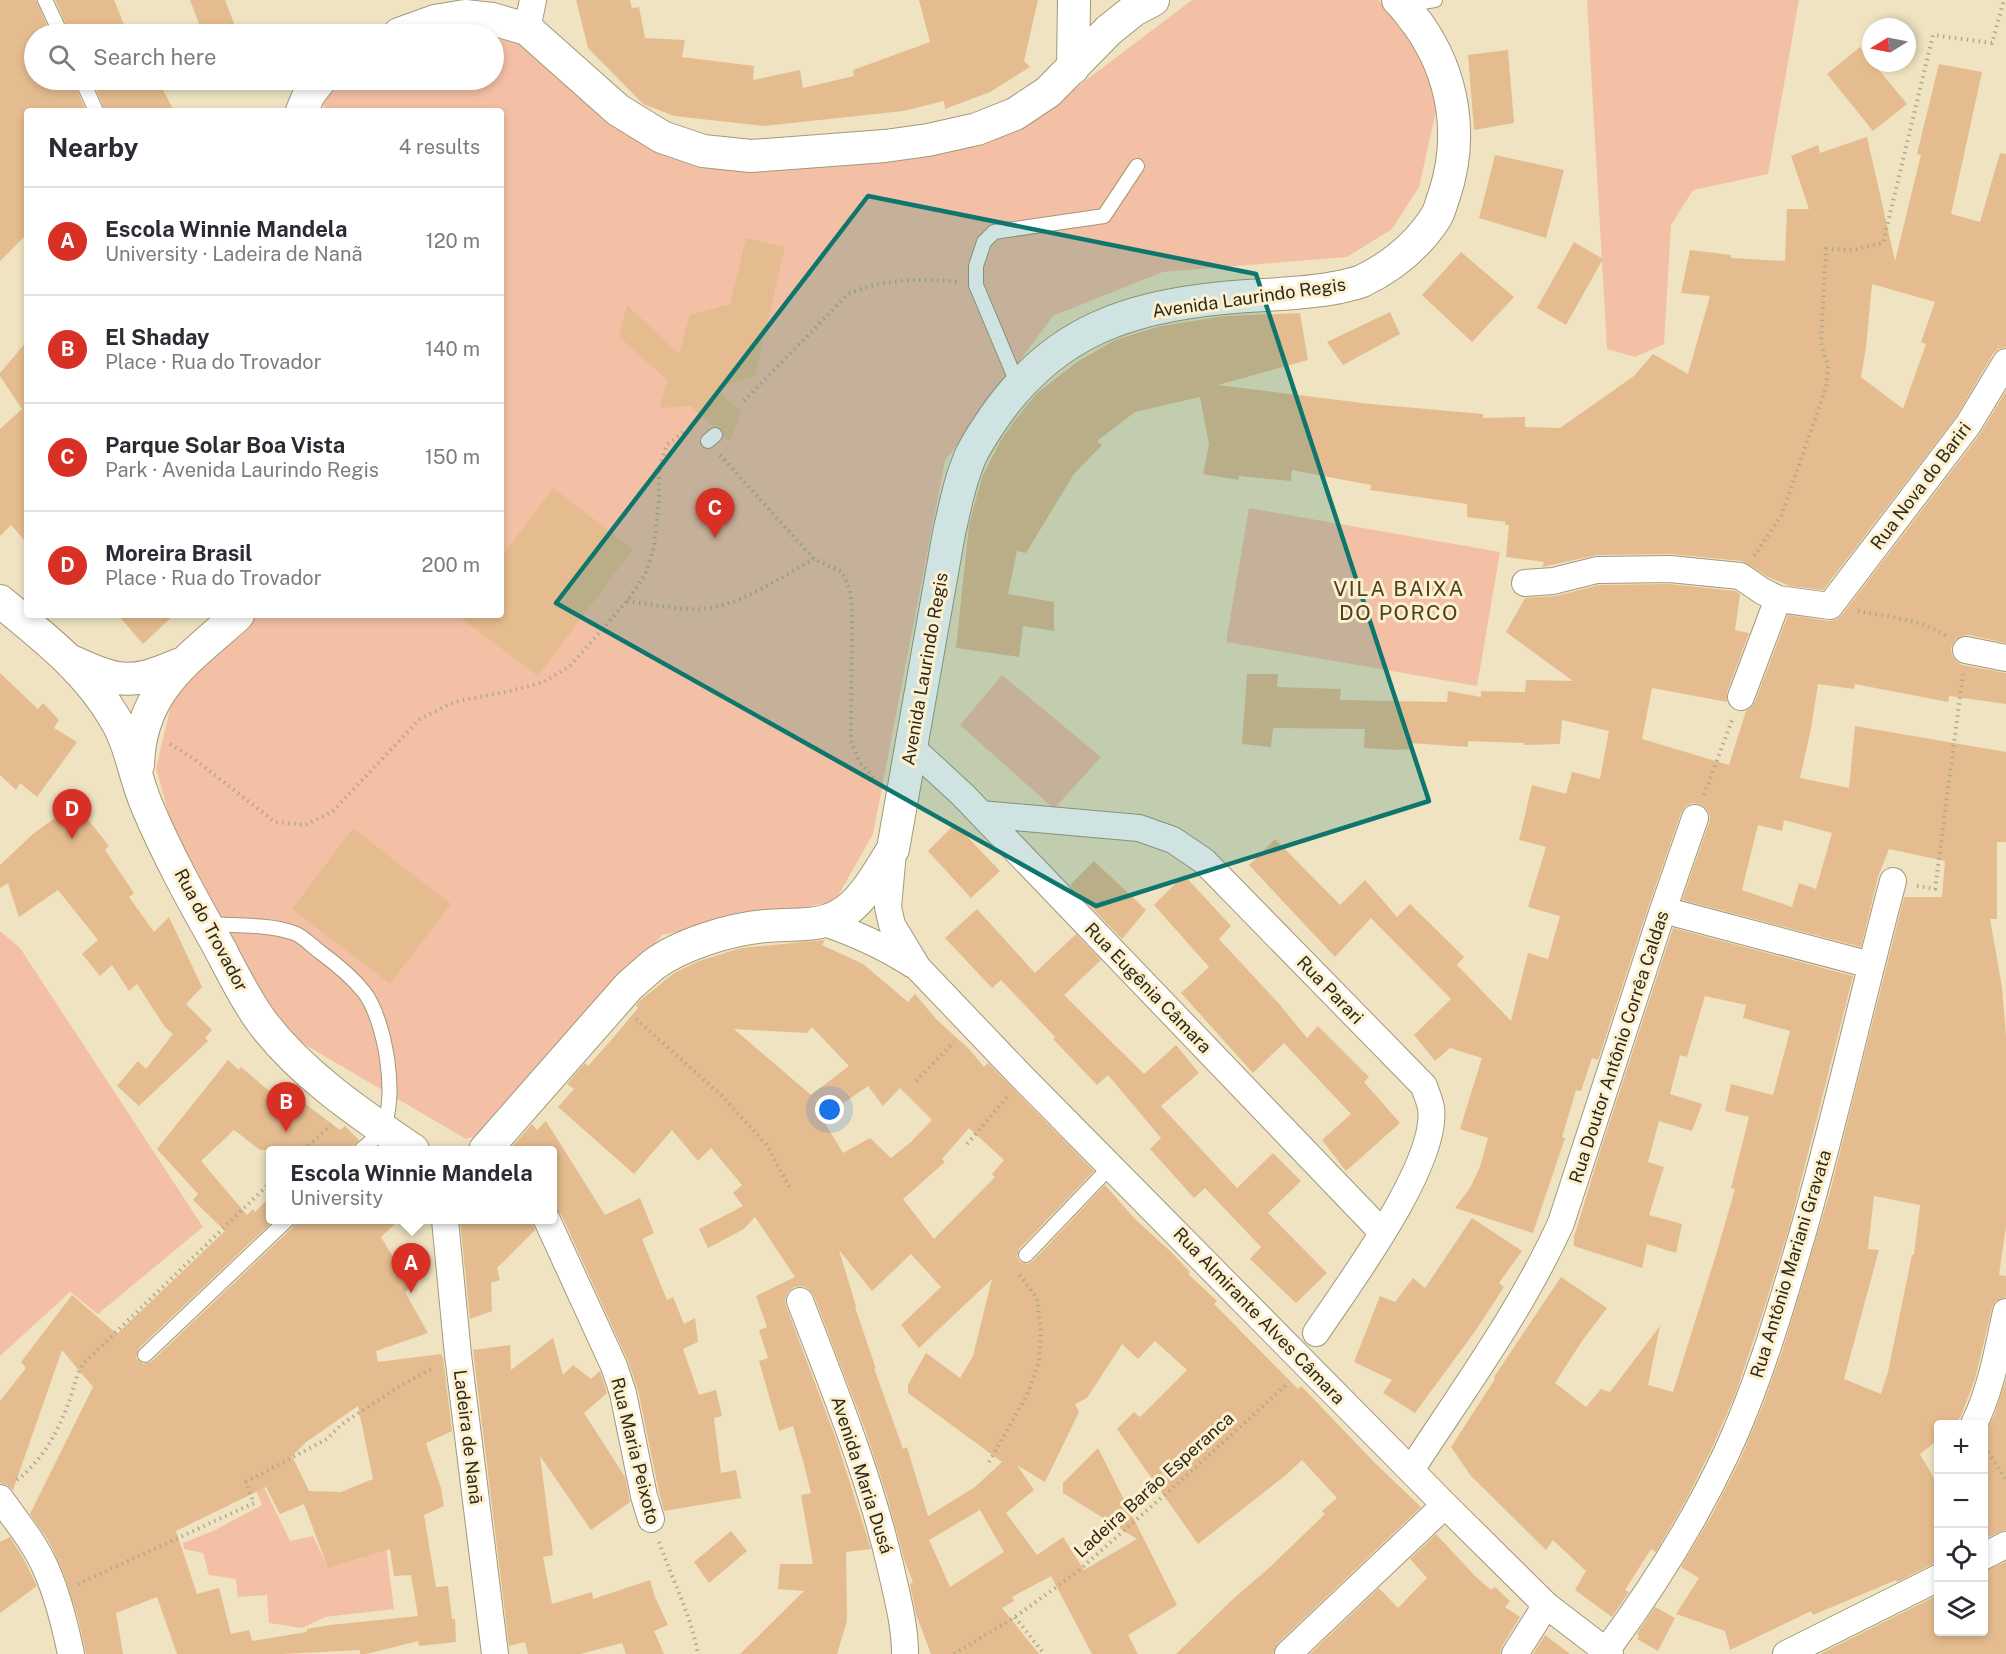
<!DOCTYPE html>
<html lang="en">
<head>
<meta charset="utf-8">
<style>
  :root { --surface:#fff; --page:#f7f7f7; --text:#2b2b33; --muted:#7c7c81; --line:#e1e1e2; --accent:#d93025 }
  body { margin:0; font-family:"Public Sans",sans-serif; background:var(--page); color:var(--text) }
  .controls { position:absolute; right:18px; bottom:18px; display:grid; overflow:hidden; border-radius:6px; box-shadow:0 3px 9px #0003 }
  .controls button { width:54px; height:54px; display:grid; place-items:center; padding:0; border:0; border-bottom:2px solid var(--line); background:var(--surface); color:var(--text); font:30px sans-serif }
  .compass { position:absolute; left:1862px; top:18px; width:54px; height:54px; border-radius:50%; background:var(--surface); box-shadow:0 3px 9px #0003; rotate:260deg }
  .you { position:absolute; left:830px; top:1110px; width:21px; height:21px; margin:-15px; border:4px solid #fff; border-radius:50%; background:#1a73e8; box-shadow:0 0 0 9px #1a73e833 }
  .badge { display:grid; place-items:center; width:39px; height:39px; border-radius:50%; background:var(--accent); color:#fff; font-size:20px; font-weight:700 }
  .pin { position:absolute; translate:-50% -50px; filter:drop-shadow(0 2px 3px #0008) }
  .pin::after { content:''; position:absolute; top:32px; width:21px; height:18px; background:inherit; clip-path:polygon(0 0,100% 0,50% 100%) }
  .popup { position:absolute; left:266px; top:1146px; width:291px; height:78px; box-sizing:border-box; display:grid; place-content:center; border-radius:6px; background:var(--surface); filter:drop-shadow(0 2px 4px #0005); font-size:20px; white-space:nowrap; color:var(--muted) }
  .popup b { font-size:22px; color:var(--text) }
  .popup::after { content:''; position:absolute; left:50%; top:100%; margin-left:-12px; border:12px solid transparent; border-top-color:var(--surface) }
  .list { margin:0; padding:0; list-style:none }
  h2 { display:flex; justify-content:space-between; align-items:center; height:78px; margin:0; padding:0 24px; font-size:26px }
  h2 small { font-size:20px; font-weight:400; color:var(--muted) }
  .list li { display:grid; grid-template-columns:39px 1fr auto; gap:18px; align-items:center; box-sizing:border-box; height:108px; padding:0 24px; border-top:2px solid var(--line) }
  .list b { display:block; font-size:22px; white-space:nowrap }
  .list p { margin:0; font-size:20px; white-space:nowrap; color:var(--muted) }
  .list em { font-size:20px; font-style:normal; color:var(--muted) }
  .icon { flex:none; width:33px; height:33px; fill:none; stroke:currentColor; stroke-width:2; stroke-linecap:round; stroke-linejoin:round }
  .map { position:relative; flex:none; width:2006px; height:1654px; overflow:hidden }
  .search { position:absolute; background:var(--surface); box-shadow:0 3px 9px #0003; left:24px; top:24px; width:480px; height:66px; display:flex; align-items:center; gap:15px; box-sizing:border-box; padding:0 21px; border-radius:33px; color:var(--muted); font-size:22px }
  .panel { position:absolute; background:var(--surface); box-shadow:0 3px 9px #0003; left:24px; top:108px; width:480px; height:510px; border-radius:6px }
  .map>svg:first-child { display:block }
  .green { fill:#f3c0a6 }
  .building { fill:#e5bc8f; fill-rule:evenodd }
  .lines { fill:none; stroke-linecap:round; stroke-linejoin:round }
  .service-casing { stroke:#a39878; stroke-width:16 }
  .minor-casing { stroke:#a39878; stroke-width:28 }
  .tertiary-casing { stroke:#a39878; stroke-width:34 }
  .path { stroke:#b2a88d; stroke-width:4; stroke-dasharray:1.5 4.5; stroke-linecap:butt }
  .service { stroke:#fff; stroke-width:14 }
  .minor { stroke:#fff; stroke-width:26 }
  .tertiary { stroke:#fff; stroke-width:32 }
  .marked { fill:#0f766e; fill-opacity:0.2; stroke:#0f766e; stroke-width:4.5; stroke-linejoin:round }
  .labels { text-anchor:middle; stroke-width:6; stroke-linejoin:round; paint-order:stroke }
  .street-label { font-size:18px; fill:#2e291c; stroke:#fdf0ce }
  .quarter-label { font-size:21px; letter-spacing:1.5px; fill:#4b4023; stroke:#fdf0ce }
</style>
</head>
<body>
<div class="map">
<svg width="2006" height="1654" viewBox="0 0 2006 1654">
  <rect width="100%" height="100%" fill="#efe3c1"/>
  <!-- green -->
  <path class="green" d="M1192,0H1378L1415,38L1438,102L1419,187L1392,229L1347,257L1163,272L1053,316L945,461L873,834L835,901L662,935L501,1129L466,1139L280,1030L177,844L156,768L172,701L252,615H501V111H324V101L340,80H494V38L519,44L623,132L698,166L862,164L1019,131Z
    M1587,0H1799L1768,174L1693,190L1671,225L1664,344L1635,357L1607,349Z
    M1249,508L1500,552L1477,686L1226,642Z
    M1002,675L1101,757L1054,809L960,725Z
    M0,931L20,948L203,1227L98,1314L70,1292L0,1356Z
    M261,1481L290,1541L313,1536L328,1567L362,1558L364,1549L386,1547L394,1609L325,1617L302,1628L269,1623L267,1595L238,1597L236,1579L209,1575L203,1553L184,1549L183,1543L215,1530L262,1505L253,1484Z"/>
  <!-- building -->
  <path class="building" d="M0,0H36L51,34H34V80H73L86,111H27V234L0,261Z
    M55,0H114L128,34H70Z
    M190,0H225L238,34H203Z
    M576,0H630L632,8L639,7L645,38L685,40L682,57L754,66L753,80L800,70L803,88L854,76L853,70L930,42L919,0H1038L1024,61L1030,67L990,92L945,109L944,101L903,111L764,126L674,116L643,104L588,48Z
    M1860,47L1907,104L1873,131L1827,74Z
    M1508,50L1514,123L1474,130L1468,55Z
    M1939,64L1982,72L1951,214L1980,222L2000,153L2006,154V347L1998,349L1993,354L1956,417L1823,590L1790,586L1768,577L1742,561L1671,554L1597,555L1542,567L1544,562L1506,557L1509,525H1505L1506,522L1467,517V504L1370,490L1371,485L1292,470L1291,481L1239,476L1238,480L1203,474L1209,445L1200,397L1135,412L1097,441L1102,445L1074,474L1026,553L1017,551L1008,594L1054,602V631L1023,626L1019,657L956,648L969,525L982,477L1001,440L1015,420L1037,393L1077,362L1115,340L1161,326L1225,316L1300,313L1308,360L1218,385L1370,404L1483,414V418L1525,417V427L1560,428L1634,376L1653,354L1688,374L1710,296L1681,293L1690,250L1731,255V258L1785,261L1787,209H1809L1791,156L1818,145L1820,153L1867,137L1895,261L1921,155L1917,154ZM1872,284L1935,302L1921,342L1926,344L1903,409L1861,377L1866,347Z
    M92,80H117L162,88L174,111H105Z
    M1495,155L1564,170L1546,238L1479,218Z
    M746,238L785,247L755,376L715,388L741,412L730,442L724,436L721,429L713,426L690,406L660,408L667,380L619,337L627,305L679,354L690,315L730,304Z
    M1574,242L1603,259L1566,325L1537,308Z
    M1461,252L1514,297L1472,342L1422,295Z
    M1390,312L1400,334L1343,365L1327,342Z
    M27,341V543L11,525L0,536V429L22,409L0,376V373Z
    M2006,391V643L1969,635L1962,636L1955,640L1951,648L1952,655L1956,661L1962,665L2006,673V704L1949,696L1948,702L1855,684L1854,689L1818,684L1811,728L1800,778L1849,788L1855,726L2006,752V842H1997V919H1990L2002,987L2006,1036V1226L1999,1275L2006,1276V1297L1995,1302L1992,1308L1975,1379L1961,1416L1954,1425H1938V1440L1920,1454L1938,1485V1563L1931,1565L1897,1582L1896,1580L1813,1615L1811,1611L1730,1650L1725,1631L1676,1614L1699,1578L1681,1567L1713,1513L1740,1460L1763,1405L1783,1349L1830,1192L1904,897H1942L1945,861L1889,849L1878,877L1861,947L1682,900L1709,823L1710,816L1707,809L1700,804L1692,803L1685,807L1681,813L1649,905L1598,1060L1592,1058L1581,1091L1576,1090L1562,1137L1565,1138L1533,1233L1455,1208L1470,1188L1480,1167L1488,1138L1460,1129L1482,1058L1450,1048L1435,1061L1414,1035L1451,999L1371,918L1335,957L1249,865L1275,839L1340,905L1365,880L1397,917L1410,904L1464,957L1457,965L1511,1021L1528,953L1548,959L1560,916L1528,907L1546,847L1519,840L1532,785L1566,794L1572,772L1600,779L1609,731L1562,720L1560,744L1524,745V743L1468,741V747L1410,743V749L1397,750L1364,748L1365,729L1273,728L1271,747L1242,744L1247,674H1278L1277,687L1341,689L1340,700L1447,702L1448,691L1481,697V691L1525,692L1526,680L1573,681L1506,632L1525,598L1556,596L1599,585L1669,584L1735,591L1740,594L1735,630L1749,633L1727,692V702L1652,688L1642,739L1729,765L1746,711L1751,708L1755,702L1788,615L1829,621L1836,620L1842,615L1980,434ZM1784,820L1832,833L1816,889L1799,883L1792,907L1742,890L1758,825L1782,831ZM1874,1196L1920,1205L1914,1255H1912L1888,1372L1881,1394L1844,1379L1879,1250L1868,1249Z
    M553,488L633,549L538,676L457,615H501V557Z
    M118,615H174L143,644Z
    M0,673L38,709L43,703L59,720L54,728L77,742L37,797L20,783L16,790L0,775Z
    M75,803L109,846L105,850L134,893L129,897L154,932L169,917L202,987L186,1004L212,1030L205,1038L208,1041L139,1106L117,1086L138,1061L146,1069L173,1034L165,1027L137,984L129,991L112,965L100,976L82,954L98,940L58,890L19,917L8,883L0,888V865L33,834Z
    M955,824L1000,871L971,898L928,851Z
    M353,828L451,904L390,984L292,909Z
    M1094,861L1146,910L1122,939L1070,885Z
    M1184,875L1231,926L1219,939L1280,1005L1307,1038L1318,1026L1369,1077L1364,1082L1400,1123L1346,1171L1322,1140L1351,1114L1284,1043L1253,1073L1181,993L1209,967L1154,905Z
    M977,909L1035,973L1076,934L1101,960L1064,995L1144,1074L1176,1045L1199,1073L1161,1106L1237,1188L1273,1153L1301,1181L1268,1213L1327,1273L1296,1303L1250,1259L1261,1247L1205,1188L1194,1198L1150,1149L1161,1138L1108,1075L1097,1085L1053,1039L1055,1037L1001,980L992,988L945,938Z
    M1673,928L1853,976L1789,1228L1763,1312L1735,1395L1712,1448L1687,1498L1656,1552L1651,1549L1625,1590L1629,1592L1612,1617L1575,1590L1586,1571L1553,1540L1546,1550L1471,1476L1451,1447L1495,1379L1494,1377L1561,1277L1607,1308L1582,1341L1555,1383L1586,1407L1601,1389L1610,1392L1660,1326L1648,1385L1673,1392L1715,1258L1735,1189L1731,1188L1749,1117L1725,1111L1731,1084L1773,1095L1790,1031L1743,1018L1746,1005L1705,996L1687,1057L1680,1055L1670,1094L1702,1104L1692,1131L1659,1121L1648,1162L1664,1167L1649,1215L1682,1224L1676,1253L1647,1244L1642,1268L1574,1246V1237L1599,1155Z
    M825,940L822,945L863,964L908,1002L915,994L937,1020L968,1048L984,1067L988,1063L1094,1171L1019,1249L1017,1257L1020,1262L1028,1264L1033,1261L1105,1185L1135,1219L1171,1252L1190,1272L1188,1274L1217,1301L1214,1304L1298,1389L1301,1386L1376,1464L1421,1507L1278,1643L1273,1654H1176L1232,1600L1270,1567L1325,1514L1322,1511L1337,1498L1302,1460L1286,1475L1198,1544L1117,1429L1134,1412L1140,1417L1187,1370L1155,1341L1138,1359L1122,1344L1087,1398L1075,1404L1079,1412L1045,1482L1017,1465L1034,1490L1006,1513L1037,1555L1063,1537L1084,1570L1137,1539L1063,1493V1483L1098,1448L1177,1605L1128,1635L1138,1654H1092L1051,1576L1012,1597L1014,1601L1002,1608L1039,1654H931L916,1614L910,1584L913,1582L905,1562L887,1496L865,1429L814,1296L809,1289L802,1286L794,1287L788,1292L785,1299L786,1306L836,1439L871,1549L846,1552L847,1621L837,1654H740L804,1591L778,1589L780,1564H813L801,1495L811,1493L804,1465L793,1426L779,1431L759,1361L768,1358L759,1330L767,1327L756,1296L795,1277L755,1217L744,1229L708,1248L699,1229L743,1206L733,1193L742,1185L711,1148L698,1161L672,1130L634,1174L558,1107L574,1089L567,1084L585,1063L588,1066L613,1038L638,1008L636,1005L642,999L674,973L699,961L741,948ZM812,1027L849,1066L811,1095L734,1029L807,1033ZM868,1086L883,1106L900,1088L932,1120L911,1142L891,1158L870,1138L843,1153L822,1118ZM969,1128L1004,1160L992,1174L995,1177L934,1239L903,1199L945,1162L942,1159ZM839,1250L872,1291L911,1254L941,1287L901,1325L919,1348L992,1279L973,1356L960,1378L926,1353L908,1385V1393L1002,1462L975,1487L928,1516L907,1447L903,1449L874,1368L876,1369L855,1307L856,1306ZM980,1510L1004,1552L950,1587L929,1540Z
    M228,1060L239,1070L241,1067L289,1108L296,1097L340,1130L345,1126L359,1140L353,1146L352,1150H260L234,1130L201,1161L247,1215L253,1209L255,1212L270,1197V1220H274L139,1348L136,1358L143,1364L151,1362L293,1227L296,1220H399L381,1237L411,1287L405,1292L428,1333L376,1351L378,1362L441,1354L443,1358L452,1431L426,1443L441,1488L444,1506L424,1515L436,1587L448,1586L452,1619H455L456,1642L419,1646L418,1641L366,1654H360V1650L283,1654H177L157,1597L116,1613L123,1654H86L78,1618L64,1574L50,1543L30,1514L93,1387L62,1350L13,1490L7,1485L0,1483V1401L26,1368L21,1362L72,1295L117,1334L225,1231L193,1200L198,1194L157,1149ZM358,1406L373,1479L341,1492L309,1491L292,1456L306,1442ZM266,1487L280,1514L304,1504L328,1568L390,1549L394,1576L411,1575L418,1616L330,1625L307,1629V1632L252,1641L249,1630L231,1634L219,1588L197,1594L176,1531Z
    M546,1121L605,1215L640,1198L654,1233L642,1239L667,1300L673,1297L684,1324L695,1318L698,1342L683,1349L699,1395L716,1390L722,1416L714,1418L721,1473L736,1470L741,1498L664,1511L659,1492L638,1390L628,1361L561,1214L552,1206V1150H509L532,1124L537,1130Z
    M1472,1218L1522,1251L1499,1283L1504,1287L1476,1330L1415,1413L1383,1393L1392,1380L1354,1362L1380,1296L1395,1302L1413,1278L1425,1288Z
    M460,1220H532L535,1230L497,1268L500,1280L491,1283L492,1311L470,1319Z
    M553,1338L563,1375L573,1365L591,1379L600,1371L607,1393L584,1413L625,1477L630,1502L591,1530L540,1456L553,1555L543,1557L552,1604L592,1592L593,1599L650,1580L655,1597L668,1625L654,1631L664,1654H626L622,1643L580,1654H528L525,1642L509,1646L473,1350L510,1345L511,1370Z
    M2006,1380V1530L1983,1539V1435L1994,1416Z
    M731,1531L747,1551L709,1583L694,1562Z
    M1436,1534L1475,1576L1491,1590L1495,1587L1510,1601L1505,1607L1520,1617L1502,1646L1500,1654H1310L1379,1588L1398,1608L1427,1578L1410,1559Z
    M10,1537L23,1558L37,1586L0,1613V1542Z
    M2006,1562V1654H1820L1938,1595V1632H1983V1571Z
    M1655,1607L1675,1618L1658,1651L1637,1639L1639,1636L1637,1634Z
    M1545,1635L1570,1654H1533Z"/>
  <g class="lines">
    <!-- service casing -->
    <g class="service-casing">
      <path id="service" d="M45,0L61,34
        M1403,5L1435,0
        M82,80L96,111
        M1018,385L976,285V266L984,242L994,232L1104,216L1137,166
        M708,441L715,435
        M208,924C236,926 268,924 294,933C303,936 312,946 320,952C335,963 352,977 364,992C385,1019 398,1096 383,1128C379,1136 368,1144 361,1150
        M1026,1255L1111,1166
        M145,1355L287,1220"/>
    </g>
    <!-- minor casing -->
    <g class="minor-casing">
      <path id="minor" d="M527,29L533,0
        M1525,583L1553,581L1597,570L1670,569L1740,576L1762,591L1778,599L1830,606L1968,425L2006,362
        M1966,650L2006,658
        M1741,697L1778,599
        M912,748L963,795L1382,1232
        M981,814L1139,828L1173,840L1204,861L1424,1086C1426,1093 1430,1101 1431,1108C1439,1163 1348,1285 1316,1333
        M893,852L888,907L892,925L918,968L1023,1078L1445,1505L1546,1605L1610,1654
        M1663,910L1871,965
        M822,922C854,933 884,946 913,965
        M445,1220L458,1355L495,1654
        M547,1220L614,1366L623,1393L644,1496L651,1519
        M800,1301C834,1389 870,1477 891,1569C897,1596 905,1625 905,1654
        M1974,1424C1991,1390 1998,1349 2006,1312
        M1411,1470C1463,1390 1521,1311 1561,1223L1663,910L1695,818
        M0,1498C16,1521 35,1543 46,1569C58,1596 65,1625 71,1654
        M1984,1556L2006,1545
        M1606,1651C1652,1589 1693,1524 1726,1454C1759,1383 1781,1307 1803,1232C1836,1116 1862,998 1893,881
        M1288,1654L1445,1505
        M1515,1654L1546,1605
        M1786,1654L1938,1578"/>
    </g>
    <!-- tertiary casing -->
    <g class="tertiary-casing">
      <path id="tertiary" d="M399,34L435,21L465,16L492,19L527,29L618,110L662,137L703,151L751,156L885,146L928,140L977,129L1015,114L1048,92L1109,30L1134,10L1153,0
        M1073,68L1074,0
        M302,111L309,94L320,80
        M0,601C42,636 86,669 114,717C131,744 134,776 147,806C167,854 193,901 219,947C232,972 245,999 262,1022C301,1074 359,1113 413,1150
        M73,662C87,668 103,676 118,678C141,682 163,671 183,663
        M138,765C140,690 187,661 238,615
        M485,1150L629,986C637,979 645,972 653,965C681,944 731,929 766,926C789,924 817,927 838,916C863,903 879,871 893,849L949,533C955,507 960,480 971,455C979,439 990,423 1000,409C1058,331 1129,307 1223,298C1262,294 1301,295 1340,287C1347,285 1355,284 1362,281C1391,267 1418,245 1436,217C1440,211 1441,203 1444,196C1464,136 1454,75 1418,24C1411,16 1406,7 1398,0"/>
    </g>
    <!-- path -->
    <path class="path" d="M744,401L848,294C882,279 921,278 957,282
      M720,455L814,559L842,572L850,590L852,608L851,741L860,763L876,780
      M1754,556L1781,516L1826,388L1828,366L1821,343L1826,249L1852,250L1883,243L1933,35L1992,43L2004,0
      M627,601C650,604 673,609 696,609C734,610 781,577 814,559
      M1858,611C1886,617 1922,619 1946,636
      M170,744L194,759L275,822L305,825L332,812L420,719L454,702L510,691L544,682L570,666L627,601L645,575L654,547L659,501V469L667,445L683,432L692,431
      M1704,795L1732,720
      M1917,886L1935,889L1963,674
      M636,1019L721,1095L766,1144L791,1190
      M916,1081L954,1042
      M967,1144L1007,1097
      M304,1150L331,1125
      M1985,1447L2006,1479
      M989,1462L1027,1395L1039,1362L1041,1332L1037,1298L1017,1272
      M17,1480C43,1460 59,1430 70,1399C74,1387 76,1375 83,1364L270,1183
      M659,1542C672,1579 691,1615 698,1654
      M78,1584L254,1503L246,1482L327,1439L342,1424L400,1386L433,1368
      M1015,1617L1044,1654
      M954,1654L1015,1617L1077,1572L1195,1468L1288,1383"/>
    <!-- service -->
    <use href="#service" class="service"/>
    <!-- minor -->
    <use href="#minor" class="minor"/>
    <!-- tertiary -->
    <use href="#tertiary" class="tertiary"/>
  </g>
  <!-- marked area -->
  <path class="marked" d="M868,196L1256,274L1429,801L1096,906L556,603Z"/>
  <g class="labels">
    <!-- street labels -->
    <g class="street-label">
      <text transform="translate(1249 298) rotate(-8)" y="6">Avenida Laurindo Regis</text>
      <text transform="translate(1921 486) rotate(-53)" y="6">Rua Nova do Bariri</text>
      <text transform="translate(925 669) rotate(-80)" y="6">Avenida Laurindo Regis</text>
      <text transform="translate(211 930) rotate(62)" y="6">Rua do Trovador</text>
      <text transform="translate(1148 988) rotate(46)" y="6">Rua Eugênia Câmara</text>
      <text transform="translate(1330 990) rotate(46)" y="6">Rua Parari</text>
      <text transform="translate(1619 1047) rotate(-72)" y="6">Rua Doutor Antônio Corrêa Caldas</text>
      <text transform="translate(1791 1264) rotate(-73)" y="6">Rua Antônio Mariani Gravata</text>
      <text transform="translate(1259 1316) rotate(46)" y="6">Rua Almirante Alves Câmara</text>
      <text transform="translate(468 1437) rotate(83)" y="6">Ladeira de Nanã</text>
      <text transform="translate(635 1451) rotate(76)" y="6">Rua Maria Peixoto</text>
      <text transform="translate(862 1475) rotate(72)" y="6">Avenida Maria Dusá</text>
      <text transform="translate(1154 1485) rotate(-42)" y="6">Ladeira Barão Esperanca</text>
    </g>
    <!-- quarter labels -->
    <g class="quarter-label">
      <text x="1399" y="596">VILA BAIXA<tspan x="1399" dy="24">DO PORCO</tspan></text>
    </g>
  </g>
</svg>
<div class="controls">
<button>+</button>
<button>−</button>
<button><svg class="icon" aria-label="locate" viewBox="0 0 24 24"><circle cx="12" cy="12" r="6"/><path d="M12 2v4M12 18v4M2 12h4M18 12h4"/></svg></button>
<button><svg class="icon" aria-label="layers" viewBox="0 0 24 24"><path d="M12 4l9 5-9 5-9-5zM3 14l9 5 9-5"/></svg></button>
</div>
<svg class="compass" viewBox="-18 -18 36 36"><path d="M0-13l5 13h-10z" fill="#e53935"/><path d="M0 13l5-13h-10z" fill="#7c7c81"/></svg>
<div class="you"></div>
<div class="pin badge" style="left:411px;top:1293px">A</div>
<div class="popup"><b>Escola Winnie Mandela</b>University</div>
<div class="pin badge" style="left:286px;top:1132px">B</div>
<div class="pin badge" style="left:715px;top:538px">C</div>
<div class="pin badge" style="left:72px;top:839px">D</div>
<div class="search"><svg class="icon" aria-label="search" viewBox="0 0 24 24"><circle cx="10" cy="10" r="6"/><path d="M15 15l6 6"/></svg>Search here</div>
<section class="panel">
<h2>Nearby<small>4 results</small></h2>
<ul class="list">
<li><span class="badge">A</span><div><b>Escola Winnie Mandela</b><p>University · Ladeira de Nanã</p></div><em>120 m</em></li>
<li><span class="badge">B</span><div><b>El Shaday</b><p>Place · Rua do Trovador</p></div><em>140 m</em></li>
<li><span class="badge">C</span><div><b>Parque Solar Boa Vista</b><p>Park · Avenida Laurindo Regis</p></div><em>150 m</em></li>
<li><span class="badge">D</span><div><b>Moreira Brasil</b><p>Place · Rua do Trovador</p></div><em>200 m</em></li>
</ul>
</section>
</div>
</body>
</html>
